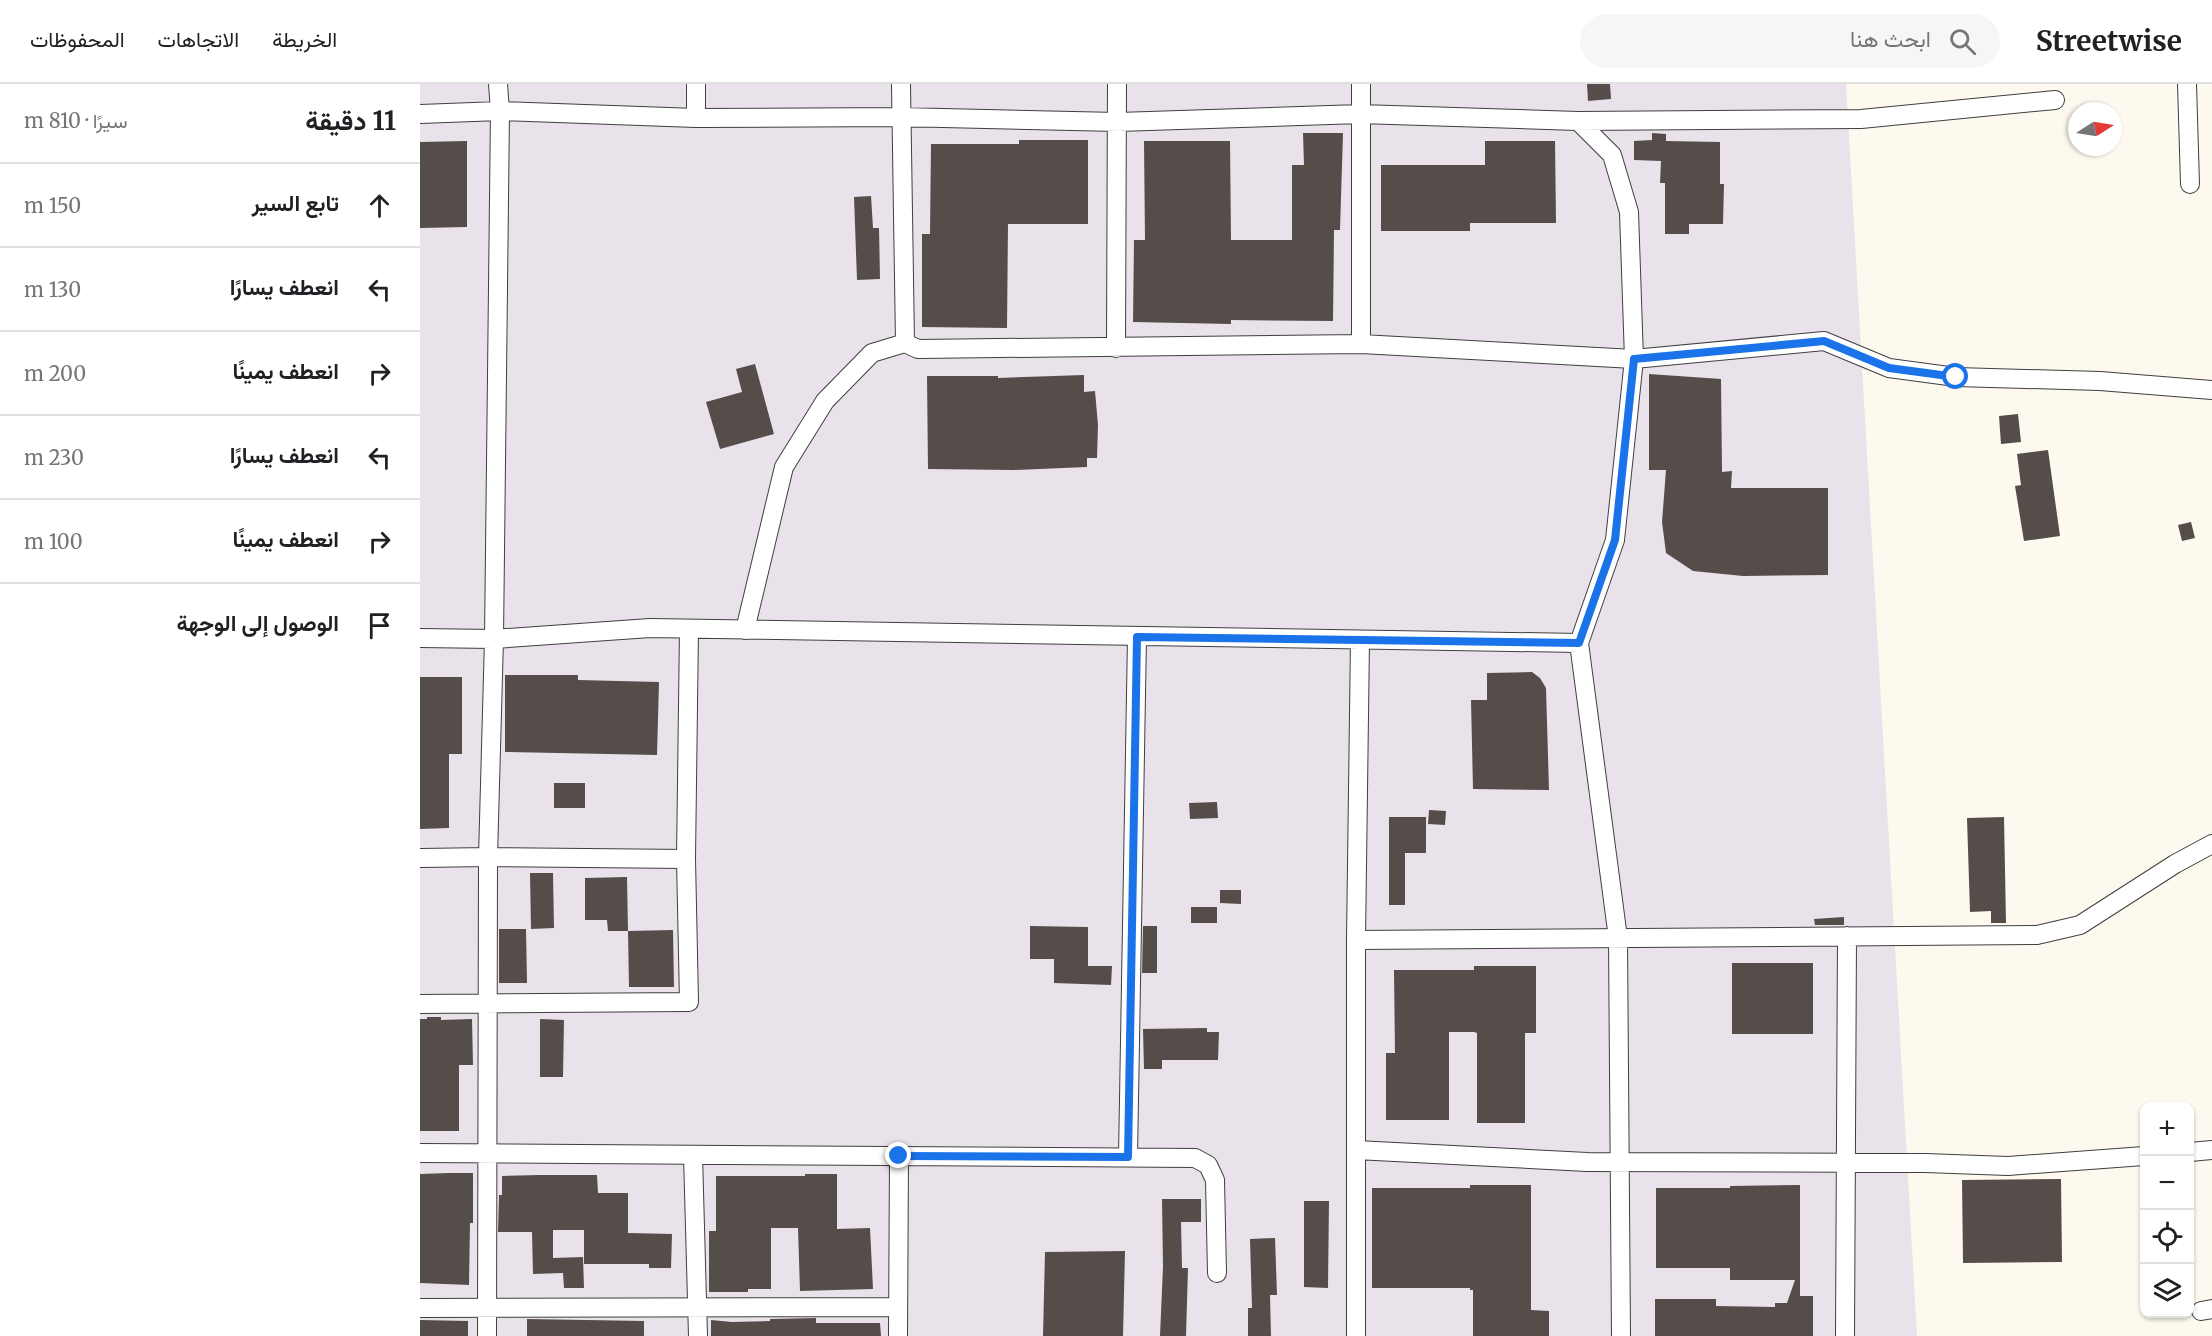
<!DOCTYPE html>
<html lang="ar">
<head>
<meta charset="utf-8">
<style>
  :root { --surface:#fff; --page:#f6f6f6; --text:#202124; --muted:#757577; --line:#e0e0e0 }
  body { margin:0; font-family:Merriweather,Vazirmatn,serif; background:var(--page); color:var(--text); direction:rtl }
  .controls { position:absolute; right:18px; bottom:18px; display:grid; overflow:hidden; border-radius:12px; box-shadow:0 2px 4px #0004 }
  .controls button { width:54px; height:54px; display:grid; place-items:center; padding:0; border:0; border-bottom:2px solid var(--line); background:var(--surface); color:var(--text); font:30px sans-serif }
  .compass { position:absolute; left:1648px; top:18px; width:54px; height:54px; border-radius:50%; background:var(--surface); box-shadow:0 2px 4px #0004; rotate:78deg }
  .stop { position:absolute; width:18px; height:18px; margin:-14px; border:4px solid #1a73e8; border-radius:50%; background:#fff }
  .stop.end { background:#1a73e8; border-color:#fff; box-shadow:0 2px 6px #0008 }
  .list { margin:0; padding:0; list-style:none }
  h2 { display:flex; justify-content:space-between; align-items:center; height:78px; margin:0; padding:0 24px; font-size:26px }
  h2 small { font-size:20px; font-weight:400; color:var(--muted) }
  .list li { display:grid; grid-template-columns:39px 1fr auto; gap:18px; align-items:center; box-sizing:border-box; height:84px; padding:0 24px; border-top:2px solid var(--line) }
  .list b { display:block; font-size:22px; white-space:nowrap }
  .list em { font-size:20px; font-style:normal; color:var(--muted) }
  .icon { flex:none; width:33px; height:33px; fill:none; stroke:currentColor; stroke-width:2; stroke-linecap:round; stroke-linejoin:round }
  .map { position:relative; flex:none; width:1792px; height:1252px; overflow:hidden; direction:ltr }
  header { display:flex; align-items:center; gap:36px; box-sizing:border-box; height:84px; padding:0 30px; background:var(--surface); border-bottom:2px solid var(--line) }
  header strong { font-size:28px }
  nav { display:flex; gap:33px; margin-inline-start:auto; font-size:21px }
  .search { width:420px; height:54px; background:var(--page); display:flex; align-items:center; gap:15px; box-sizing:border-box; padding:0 21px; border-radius:33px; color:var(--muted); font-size:22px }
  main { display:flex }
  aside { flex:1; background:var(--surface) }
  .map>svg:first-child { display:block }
  .industrial { fill:#e9e2ea }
  .building { fill:#544d4a }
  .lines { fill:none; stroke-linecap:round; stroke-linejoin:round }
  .minor-casing { stroke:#3f3f3f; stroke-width:20 }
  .minor { stroke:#fff; stroke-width:18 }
  .route { stroke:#1a73e8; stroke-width:8 }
</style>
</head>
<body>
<header>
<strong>Streetwise</strong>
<div class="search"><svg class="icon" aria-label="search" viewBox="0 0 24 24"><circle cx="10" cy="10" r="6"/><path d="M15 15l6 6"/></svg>ابحث هنا</div>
<nav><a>الخريطة</a><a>الاتجاهات</a><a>المحفوظات</a></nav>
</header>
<main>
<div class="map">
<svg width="1792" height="1252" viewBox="0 0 1792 1252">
  <rect width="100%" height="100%" fill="#fdf9ee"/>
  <!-- industrial -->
  <path class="industrial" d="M0,0H1426L1497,1252H0Z"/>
  <!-- building -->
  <path class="building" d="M1167,0H1190L1191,15L1168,17Z
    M883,49H923L920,146H914L913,237L811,236V240L713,238L714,156H725L724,57H810L811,156H872V81H884Z
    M1232,49L1246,50V57L1300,58V100H1304L1303,140H1269V150H1245V99H1240L1241,77L1214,76V57L1232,56Z
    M599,56H668V140H588L587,244L502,243V150H510L511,60H599Z
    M47,57V143L0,144V58Z
    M1065,57H1135L1136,139H1050V147H961V81H1065Z
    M451,112L453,144H459L460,195L437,196L434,113Z
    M335,280L354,350L300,365L286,318L322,308L316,285Z
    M1229,290L1301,295L1302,388L1312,387L1311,404H1408V491L1323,492L1273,487L1246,469L1242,438L1246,386H1229Z
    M664,291V308L675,307L678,341L677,374H667V383L593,386L508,385L507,292H578V294Z
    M1598,330L1601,358L1581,360L1579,332Z
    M1628,366L1640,452L1604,457L1595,402L1601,401L1597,370Z
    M1771,438L1775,454L1762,457L1758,441Z
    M1112,588L1120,594L1126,604L1129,706L1053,705L1051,616H1067V589Z
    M85,591H158V596L239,598L237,671L85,668Z
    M0,593H42V670H29V744L0,745Z
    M134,699H165V724H134Z
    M797,718L798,734L770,735L769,719Z
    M1009,726L1026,727L1025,741L1008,740Z
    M969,733H1006V769H985V821H969Z
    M1584,733L1586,839H1571V827L1550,828L1547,734Z
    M110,789H133L134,844L111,845Z
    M207,793L208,847H188L187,836H165V794Z
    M800,806H821V820L800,819Z
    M771,823H797V839H771Z
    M1424,833V841H1395L1394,835Z
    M610,842L668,843V882H692L691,901L634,899V875H610Z
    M723,842H737V889H722Z
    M79,845H106L107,899H79Z
    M253,846L254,903H209L208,847Z
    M1312,879H1393V950H1312Z
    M1054,882H1116V949H1105V1039H1057V949L1054,948H1029V1036H966V969H975L974,886H1054Z
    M7,933H21V936L52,935L53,981H39V1047H0V935H7Z
    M120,935L144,936L143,993H120Z
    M787,944V948H799L798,976H742V985H724L723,945Z
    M29,1089H53V1139H50L49,1201L0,1199V1090Z
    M385,1090H417V1145L450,1144L453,1205L380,1207L378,1144H351V1205H328V1208H289V1147H296V1092H385Z
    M120,1091H177L178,1109H208V1149L252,1150L251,1184H229V1180H164V1146H133V1174L163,1173L164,1204H144L143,1189L113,1190L112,1148H78L79,1111H82V1092Z
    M1641,1095L1642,1178L1543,1179L1542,1096Z
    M1050,1101H1111V1226L1129,1227V1252H1053V1206H1050V1204H952V1104H1050Z
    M1380,1101V1212H1393V1252H1235V1215H1296V1222L1355,1223V1219H1367L1375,1196H1310V1184H1236V1104H1310V1102Z
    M742,1115H781V1138H761L762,1184H768L766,1252H740L743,1183Z
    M884,1117H909L908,1204L884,1203Z
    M855,1154L857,1211H850L851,1252H828V1224H832L830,1155Z
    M705,1167L703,1252H623L625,1168Z
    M396,1234V1239H460L461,1252H291V1236L312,1238L350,1237V1235Z
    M107,1235L224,1237V1252H107Z
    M0,1236L48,1237V1252H0Z"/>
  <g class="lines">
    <!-- minor casing -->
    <g class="minor-casing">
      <path id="minor" d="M78,0L80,27L276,34L480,33L698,38L940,30L1158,37L1192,71L1209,128L1214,275L1195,456L1159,559L1198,854L1201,1252
        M481,0L485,259
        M941,0V260
        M1767,0L1770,100
        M0,30L80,27L74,555L230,544L1159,559
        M276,34V0
        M1158,37L1441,35L1635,16
        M696,264L697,0
        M325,546L364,383L405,317L452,269L485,259L498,265L941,260L1214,275L1404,257L1469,284L1536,293L1680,297L1792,306
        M0,554L74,555L68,773L67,1252
        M0,774L68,773L266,775
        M936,856L1617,851L1660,841L1755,780L1792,760
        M0,920L269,918L266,775L269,545
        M936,1066L1167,1078L1505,1079L1588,1082L1724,1072
        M1770,1068L1792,1066
        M0,1069L775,1074L788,1081L795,1096L797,1189
        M273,1071L278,1252
        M708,1073L717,553
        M0,1224L478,1223
        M1781,1227L1792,1225
        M478,1252L479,1072
        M936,1252V856L940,556
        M1425,1252L1427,852"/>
    </g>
    <!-- minor -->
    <use href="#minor" class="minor"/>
  </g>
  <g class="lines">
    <!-- route -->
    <path class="route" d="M479,1072L708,1073L717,553L1159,559L1195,456L1214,275L1404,257L1469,284L1536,293"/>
  </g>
</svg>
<div class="controls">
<button>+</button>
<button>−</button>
<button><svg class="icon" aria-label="locate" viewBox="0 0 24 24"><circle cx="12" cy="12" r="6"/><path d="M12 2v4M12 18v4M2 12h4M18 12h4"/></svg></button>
<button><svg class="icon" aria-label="layers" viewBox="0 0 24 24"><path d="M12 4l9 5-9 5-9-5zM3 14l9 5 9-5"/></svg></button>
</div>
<svg class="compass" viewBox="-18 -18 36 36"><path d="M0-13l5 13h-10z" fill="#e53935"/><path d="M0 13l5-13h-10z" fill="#757577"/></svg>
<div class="stop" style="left:1536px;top:293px"></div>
<div class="stop end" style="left:479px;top:1072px"></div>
</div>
<aside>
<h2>11 دقيقة<small>سيرًا · 810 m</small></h2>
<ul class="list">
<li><svg class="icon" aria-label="ahead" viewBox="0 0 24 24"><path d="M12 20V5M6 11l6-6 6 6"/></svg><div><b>تابع السير</b></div><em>150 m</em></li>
<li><svg class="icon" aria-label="left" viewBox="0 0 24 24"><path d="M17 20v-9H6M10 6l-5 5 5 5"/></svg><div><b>انعطف يسارًا</b></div><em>130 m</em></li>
<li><svg class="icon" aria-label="right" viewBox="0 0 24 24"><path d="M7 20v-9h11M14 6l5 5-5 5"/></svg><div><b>انعطف يمينًا</b></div><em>200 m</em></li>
<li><svg class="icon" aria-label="left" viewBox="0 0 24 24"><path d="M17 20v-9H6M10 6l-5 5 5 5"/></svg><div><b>انعطف يسارًا</b></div><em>230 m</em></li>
<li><svg class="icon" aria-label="right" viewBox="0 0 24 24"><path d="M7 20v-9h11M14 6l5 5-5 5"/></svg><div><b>انعطف يمينًا</b></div><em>100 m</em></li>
<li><svg class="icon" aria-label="arrive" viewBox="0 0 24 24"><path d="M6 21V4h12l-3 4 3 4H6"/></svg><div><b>الوصول إلى الوجهة</b></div></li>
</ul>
</aside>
</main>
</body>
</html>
